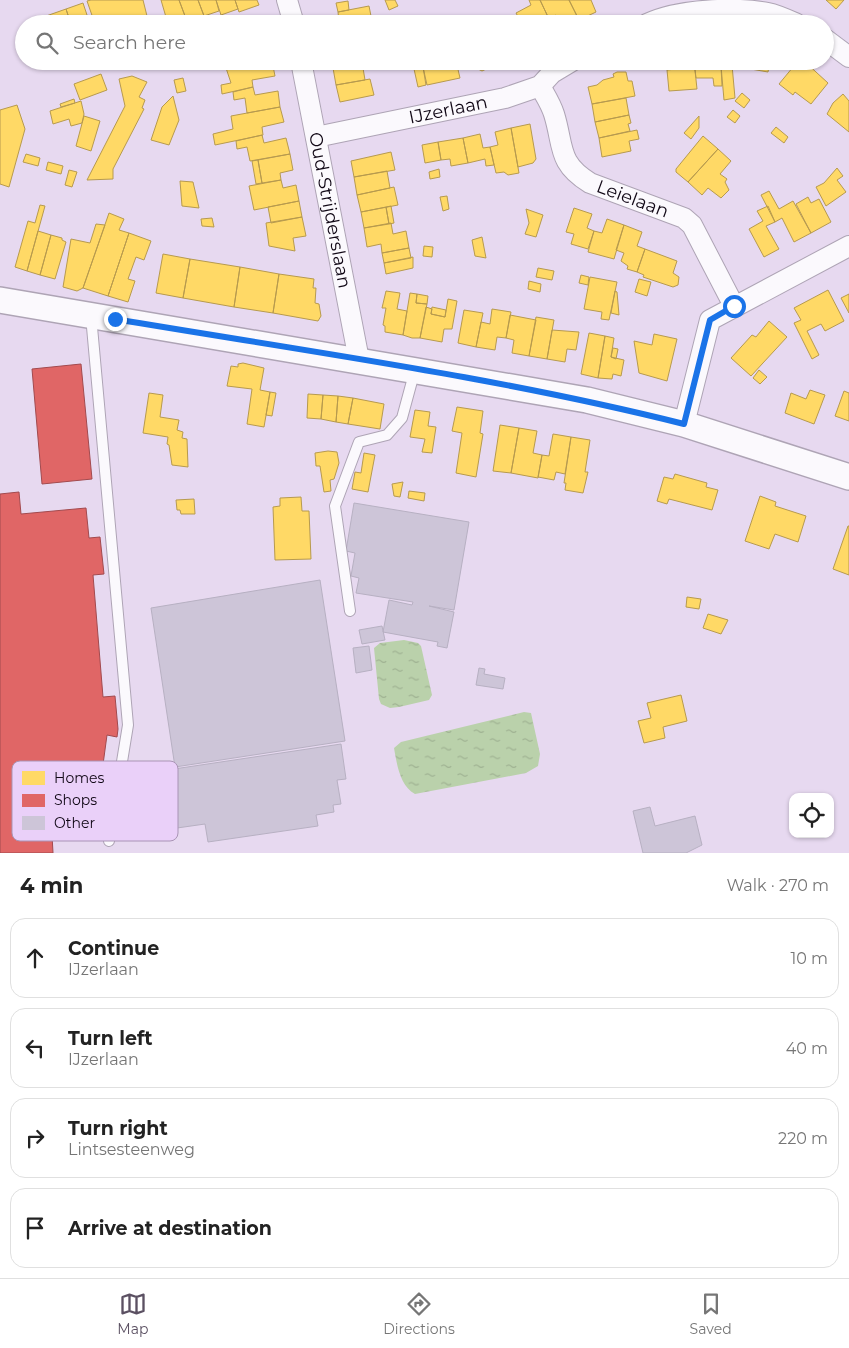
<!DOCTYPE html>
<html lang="en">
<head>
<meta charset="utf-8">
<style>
  :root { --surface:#fff; --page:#f2f2f2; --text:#222; --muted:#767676; --line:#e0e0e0; --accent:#5b5062 }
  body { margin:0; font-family:Montserrat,sans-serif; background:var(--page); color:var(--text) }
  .controls { position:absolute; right:15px; bottom:15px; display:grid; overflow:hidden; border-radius:10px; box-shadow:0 1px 4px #0004 }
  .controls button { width:45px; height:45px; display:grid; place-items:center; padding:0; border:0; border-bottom:1px solid var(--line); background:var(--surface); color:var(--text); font:25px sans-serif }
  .stop { position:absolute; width:15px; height:15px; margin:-11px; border:4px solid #1a73e8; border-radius:50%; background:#fff }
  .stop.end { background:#1a73e8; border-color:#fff; box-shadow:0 1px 5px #0008 }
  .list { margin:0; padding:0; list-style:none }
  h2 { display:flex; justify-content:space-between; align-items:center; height:65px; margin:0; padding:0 20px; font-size:21px }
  h2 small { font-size:16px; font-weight:400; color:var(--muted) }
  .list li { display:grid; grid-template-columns:32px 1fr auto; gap:15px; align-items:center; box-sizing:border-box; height:80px; margin:0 10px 10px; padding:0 10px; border:1px solid var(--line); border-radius:15px }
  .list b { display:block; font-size:19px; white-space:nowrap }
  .list p { margin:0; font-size:16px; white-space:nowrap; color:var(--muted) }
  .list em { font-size:16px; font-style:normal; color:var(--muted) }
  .icon { flex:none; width:28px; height:28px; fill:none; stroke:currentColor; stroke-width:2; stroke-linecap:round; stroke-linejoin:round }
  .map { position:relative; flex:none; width:849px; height:853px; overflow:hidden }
  .search { position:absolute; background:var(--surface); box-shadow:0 1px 4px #0004; left:15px; right:15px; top:15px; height:55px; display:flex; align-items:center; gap:12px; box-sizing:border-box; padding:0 18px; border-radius:28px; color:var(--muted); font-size:19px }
  .sheet { height:425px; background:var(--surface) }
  nav { display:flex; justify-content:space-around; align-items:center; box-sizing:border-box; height:70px; border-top:1px solid var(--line); background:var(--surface); font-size:14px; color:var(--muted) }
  nav a { display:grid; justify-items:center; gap:2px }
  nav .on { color:var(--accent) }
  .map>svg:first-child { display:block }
  .water { fill:url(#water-ripples) }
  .homes { fill:#ffd966; stroke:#b79a4e }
  .shops { fill:#e06666; stroke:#a24a4e }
  .building { fill:#cdc5d8; stroke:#b7b0c2 }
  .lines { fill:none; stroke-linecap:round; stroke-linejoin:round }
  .service-casing { stroke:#aea4b5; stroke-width:12 }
  .minor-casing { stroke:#aea4b5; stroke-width:22 }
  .tertiary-casing { stroke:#aea4b5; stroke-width:28 }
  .service { stroke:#fbf9fd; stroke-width:10 }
  .minor { stroke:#fbf9fd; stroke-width:20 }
  .tertiary { stroke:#fbf9fd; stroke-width:25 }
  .route { stroke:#1a73e8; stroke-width:6 }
  .labels { text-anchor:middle; stroke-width:5; stroke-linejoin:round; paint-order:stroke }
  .street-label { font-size:18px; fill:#100715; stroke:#ead0f9 }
  .key { fill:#ead0f9; stroke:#a994b5; stroke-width:1 }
  .key-label { font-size:14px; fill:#100715 }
</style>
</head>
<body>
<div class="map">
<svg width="849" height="853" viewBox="0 0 849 853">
  <defs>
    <pattern id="water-ripples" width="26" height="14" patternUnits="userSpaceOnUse" patternTransform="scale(1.25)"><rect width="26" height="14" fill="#bad1ab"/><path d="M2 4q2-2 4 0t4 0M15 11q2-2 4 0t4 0" fill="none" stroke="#9fb292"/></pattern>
  </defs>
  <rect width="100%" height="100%" fill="#e7d9f0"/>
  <!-- water -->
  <path class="water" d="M404,640L418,643L421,646L432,695L429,700L399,707L390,708L381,704L379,699L374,648L380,643Z
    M524,712L531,713L540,754L538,766L526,773L415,794C400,786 397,765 394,748L401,742Z"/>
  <!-- homes -->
  <path class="homes" d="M91,0H143L149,24H95L87,1Z
    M161,0H179L188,24H168Z
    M179,0H198L206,21L188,24Z
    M198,0H216L219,11L204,16Z
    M216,0H235L238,9L221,15Z
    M235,0H257L259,5L239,12Z
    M385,0H395L398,6L389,10Z
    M529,0H540L549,19L542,24H522L516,13L531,5Z
    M540,0H569L579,20L572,24H560L556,15L549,19Z
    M569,0H591L596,12L579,20Z
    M826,0H844L836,9Z
    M348,1L349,10L338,12L336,3Z
    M83,3L90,24H71L66,9Z
    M369,6L371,16L339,22L338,12Z
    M66,9L71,24H52L49,15Z
    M49,15L52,24H37L36,20Z
    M357,19L358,24H340L339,22Z
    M229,61H261L231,67Z
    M261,61H272L275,76L252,80L253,87L222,94L221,85L231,83L226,68Z
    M331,61H359L360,63L333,68Z
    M406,61H416L417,66L407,68Z
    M429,61H456L460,78L427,85L423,67L430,66Z
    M475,61H501V62L482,71L476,68Z
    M675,61H694L697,89L669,91L667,70L676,69Z
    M694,61H713V66H721L722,86H714L713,78H696Z
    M741,61H770L768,72L739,67Z
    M798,61H804L828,83L811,104L795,92L793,95L779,84Z
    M362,62L365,80L336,85L333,68Z
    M732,65L735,98L724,100L721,66Z
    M423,67L426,85L418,87L414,69Z
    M617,72H626L628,81H632L635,96L592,104L588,87L597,85L603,80L614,77L613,74Z
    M101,74L107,90L80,100L74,84Z
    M132,76L147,82L139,97L145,100L142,108L144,109L113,169V179L87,180L125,106L119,79Z
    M183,78L186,91L177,93L174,80Z
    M370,79L374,95L340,102L336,85Z
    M253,87L255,95L278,91L280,107L247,113L245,98L234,100L233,92Z
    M742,93L750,100L744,108L735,101Z
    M843,94L849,101V132L827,114L833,103Z
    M173,96L179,120L169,145L151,140L162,107Z
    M626,98L629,115L595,122L592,104Z
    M74,99L75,103L61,107L60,104Z
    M81,101L84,114L82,123L71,126L69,119L53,124L50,111Z
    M17,105L25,129L9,187L0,184V110Z
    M280,107L284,122L262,127L263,135L215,145L213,134L233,129L231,116Z
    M733,110L740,116L735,123L727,117Z
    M629,115L631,123L628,124L630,131L599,138L595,122Z
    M84,116L100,121L91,151L76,146Z
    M699,116V128L691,139L684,133Z
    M530,124L536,159L533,163L518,167L511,128Z
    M776,127L788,137L784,143L771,133Z
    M511,128L519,173L508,175L504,172L496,173L490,147L498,145L495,132Z
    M637,130L639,139L629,141L631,151L602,157L599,138Z
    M480,134L483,148L490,147L494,165L486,166L485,159L468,163L463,138Z
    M262,135L264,143L286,138L290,154L250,161L247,147L237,149L236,141Z
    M703,136L718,149L688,182L676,172V169Z
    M463,138L468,163L451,166L450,159L441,160L438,142Z
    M438,142L441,160L425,163L422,145Z
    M718,149L731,161L720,174L727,179L725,182L729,190L721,198L708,188L702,195L688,182Z
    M391,152L395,170L354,177L351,161Z
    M26,154L40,158L38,166L23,162Z
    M290,154L293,170L280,173L281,180L262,183L258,160Z
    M258,160L262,183L256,184L252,161Z
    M48,162L63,166L61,174L46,170Z
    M837,168L843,176L837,180L846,192L826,206L816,187L824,183Z
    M439,169L440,177L430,179L429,172Z
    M69,170L77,172L72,187L65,185Z
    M387,171L390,188L357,195L354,177Z
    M281,180L283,188L296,185L299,201L254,210L249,186Z
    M180,181L193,182L199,208L182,206Z
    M394,187L398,205L361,212L357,195Z
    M769,191L779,209L793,201L811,233L794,242L782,218L775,222L761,195Z
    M447,196L449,209L443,211L440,197Z
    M808,197L811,203L819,199L831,222L811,233L796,204Z
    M299,201L302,217L271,223L268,207Z
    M40,205L45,206L27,271L15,267L28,221L35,223Z
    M391,206L394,223L389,224L386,207Z
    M768,206L775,222L766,226L779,249L764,257L749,229L763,221L757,211Z
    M386,207L389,224L364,228L361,212Z
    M574,208L592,214L587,228L594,231L588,249L571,244L574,234L566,232Z
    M526,209L543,215L536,237L525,234L529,223Z
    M109,213L124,219L119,230L129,233L108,296L83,288Z
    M302,217L306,236L293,238L295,251L269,246L266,223Z
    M212,218L214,227L202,226L201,219Z
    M607,219L624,225L614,259L588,252L594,231L602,233Z
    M391,223L393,234L406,231L409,248L382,253L381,244L367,247L364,228Z
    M96,224L105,225L83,288L77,291L63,287L71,239L90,243Z
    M624,225L642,232L637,246L645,249L637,272L627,269L628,266L621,261L624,253L616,250Z
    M38,231L51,235L40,275L27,271Z
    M129,233L151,241L144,260L136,257L128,279L135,281L128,302L108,296Z
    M51,235L62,238V240L66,242L55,279L40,275Z
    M482,237L486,258L475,256L472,240Z
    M424,246L433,247L432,257L423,256Z
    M409,248L411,258L384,263L382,253Z
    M645,249L677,261L673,273L679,277L678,285L673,287L643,277L644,275L637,272Z
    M163,254L190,259L183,298L156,293Z
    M413,257V268L386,274L384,263Z
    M190,259L240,267L234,307L183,298Z
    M240,267L279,274L273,313L234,307Z
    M538,268L554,271L552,280L536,277Z
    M279,274L314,279L313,288H316L315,303L319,304L321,316L318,321L273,313Z
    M581,275L589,277L588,285L579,283Z
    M590,277L617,282L609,320L601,319L602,312L584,309Z
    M639,279L651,282L647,296L635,292Z
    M529,281L541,284L540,292L528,289Z
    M828,290L844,321L825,331L821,324L807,331L819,355L812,359L794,323L801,320L794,308Z
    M386,291L400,293L397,309L407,311L403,335L385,332V326L383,325L386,308H382Z
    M615,291L617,292L619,315L611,313Z
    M410,293L417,294L416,303L427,304L420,338H412L403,335Z
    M417,294L428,296L427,304L416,303Z
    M849,294V313L841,298Z
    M448,299L457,301L452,329H444L442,342L420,338L426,307L432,309L431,314L445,317Z
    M432,307L446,310L445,317L431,314Z
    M492,309L511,312L506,338L497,337L495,350L476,347L481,322L490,324Z
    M464,310L483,313L476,347L458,343Z
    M510,315L536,320L529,356L512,353L514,340L506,338Z
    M536,317L554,320L547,359L529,356Z
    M769,321L787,337L751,376L731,358L752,335L756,337Z
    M552,330L579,332L576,350L567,349L565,362L547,359Z
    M589,333L605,336L598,378L581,374Z
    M654,334L677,339L667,381L639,373L634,341L652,345Z
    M605,336L614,338L611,357L624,360L621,376L613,374L612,379L598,378Z
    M613,348L618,349L616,359L611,357Z
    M243,363L264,368L260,390L270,392L264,427L247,424L252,389L227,386L231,366L238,367V364Z
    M759,370L767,377L760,384L753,378Z
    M810,390L825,395L814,424L785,413L791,393L806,399Z
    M844,391L849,393V421L835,416Z
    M270,392L276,393L272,416L266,415Z
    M149,393L163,395L160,417L179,420L177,430L183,432L182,438L187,439L188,467L172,465L169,445L167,444L168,437L143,433Z
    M308,394L323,395L321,419L307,418Z
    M323,395L338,396L336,422L321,419Z
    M338,396L353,398L348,424L336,422Z
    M353,398L384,404L380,429L348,424Z
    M457,407L483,411L480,433L483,434L476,477L456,473L462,433L452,431Z
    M415,410L430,412L428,426L436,427L432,453L422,452L425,439L410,437Z
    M500,425L519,428L511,473L493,471Z
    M519,428L537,431L533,453L542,455L538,478L511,473Z
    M553,434L571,437L565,474L556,472L554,480L538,477L542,455L549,456Z
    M571,437L590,440L585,472H588L583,493L565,490L566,483H564Z
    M328,451L337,452L339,463L334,479L330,480L331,491L324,492L320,466H316L315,453Z
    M364,453L375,455L368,492L352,489L355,472L361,473Z
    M675,474L707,483L706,487L718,490L712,510L669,499L667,504L657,501L664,477L673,479Z
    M403,482L400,497L394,496L392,484Z
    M409,491L425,493L424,501L408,498Z
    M760,496L776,502L775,506L806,516L798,542L775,534L769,549L745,541Z
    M301,497L302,511H309L311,559L275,560L273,507L280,506V498Z
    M194,499L195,514H181L180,510H177L176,500Z
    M848,526H849V575L833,569Z
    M687,597L701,599L699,609L686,607Z
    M708,614L728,620L721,634L703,628Z
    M681,695L687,721L663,727L665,738L644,743L638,721L651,718L647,703Z"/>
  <!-- shops -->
  <path class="shops" d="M81,364L92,479L42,484L32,369Z
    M19,492L21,514L86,508L89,538L100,537L104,574L93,575L103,697L115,696L118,729L117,737L107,735L94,831L52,835L53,853H0V494Z"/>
  <!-- building -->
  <path class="building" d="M354,503L469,522L454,610L429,606L454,612L447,648L437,646L438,642L383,632L389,600L412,605L413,602L356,593L359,578L351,576L355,553L346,551Z
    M320,580L345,741L175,767L151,608Z
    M382,626L385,640L362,644L359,630Z
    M369,646L372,670L356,673L353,648Z
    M479,668L485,669L484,674L505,678L503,689L476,685Z
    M341,744L346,779L337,780L341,804L333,805L334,812L316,815L318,826L208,842L205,824L163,830L154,772Z
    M650,807L655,826L695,816L702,845L686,853H643L633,811Z"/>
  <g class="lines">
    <!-- service casing -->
    <g class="service-casing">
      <path id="service" d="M91,316L128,725L109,841
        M350,611L335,506L359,442L387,435L402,418L415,370"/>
    </g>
    <!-- minor casing -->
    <g class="minor-casing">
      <g id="minor">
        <path d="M287,0L294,24"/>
        <path d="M647,24C678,9 735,7 768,13C778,15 788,20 797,24"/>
        <path d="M825,39L849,57"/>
        <path id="s1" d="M301,61L359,360"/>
        <path id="s2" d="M540,86C545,95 551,104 554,114C564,146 557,163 590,183L684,218L692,225L734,306"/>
        <path id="s3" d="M316,137L505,98L540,86L552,73L572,61"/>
        <path d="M684,424L710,320L849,246"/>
      </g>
    </g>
    <!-- tertiary casing -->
    <g class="tertiary-casing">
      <path id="tertiary" d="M0,300L587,400L684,424L849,477"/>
    </g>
    <!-- service -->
    <use href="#service" class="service"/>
    <!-- minor -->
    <use href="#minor" class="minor"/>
    <!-- tertiary -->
    <use href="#tertiary" class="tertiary"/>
  </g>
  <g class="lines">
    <!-- route -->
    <path class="route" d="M115,319C305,351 497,377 684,424L710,320L734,306"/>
  </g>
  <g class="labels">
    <!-- street labels -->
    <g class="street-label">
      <text dy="6" stroke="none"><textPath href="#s3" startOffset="135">IJzerlaan</textPath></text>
      <text dy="6" stroke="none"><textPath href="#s2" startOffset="158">Leielaan</textPath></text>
      <text dy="6" stroke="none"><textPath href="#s1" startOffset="152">Oud-Strijderslaan</textPath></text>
    </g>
  </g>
  <!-- legend -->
  <rect x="12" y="761" width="166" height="80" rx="8" class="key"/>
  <rect x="22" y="771" width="23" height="14" fill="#ffd966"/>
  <rect x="22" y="794" width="23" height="13" fill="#e06666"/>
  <rect x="22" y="816" width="23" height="14" fill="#cdc5d8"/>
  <g class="key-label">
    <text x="54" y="783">Homes</text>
    <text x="54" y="805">Shops</text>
    <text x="54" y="828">Other</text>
  </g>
</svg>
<div class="controls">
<button><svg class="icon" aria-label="locate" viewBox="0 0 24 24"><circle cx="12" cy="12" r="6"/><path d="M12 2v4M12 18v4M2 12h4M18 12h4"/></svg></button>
</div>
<div class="stop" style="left:734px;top:306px"></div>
<div class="stop end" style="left:115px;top:319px"></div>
<div class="search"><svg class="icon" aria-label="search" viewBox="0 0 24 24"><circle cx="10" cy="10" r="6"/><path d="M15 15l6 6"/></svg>Search here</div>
</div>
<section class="sheet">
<h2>4 min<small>Walk · 270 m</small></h2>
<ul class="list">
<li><svg class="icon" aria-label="ahead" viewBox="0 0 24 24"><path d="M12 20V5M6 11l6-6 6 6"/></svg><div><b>Continue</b><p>IJzerlaan</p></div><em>10 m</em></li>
<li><svg class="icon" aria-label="left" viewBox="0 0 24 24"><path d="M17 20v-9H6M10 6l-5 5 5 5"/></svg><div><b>Turn left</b><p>IJzerlaan</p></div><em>40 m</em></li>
<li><svg class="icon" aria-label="right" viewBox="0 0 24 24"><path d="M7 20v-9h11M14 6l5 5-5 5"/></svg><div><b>Turn right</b><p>Lintsesteenweg</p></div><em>220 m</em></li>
<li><svg class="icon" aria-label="arrive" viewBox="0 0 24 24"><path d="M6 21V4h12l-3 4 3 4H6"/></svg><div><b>Arrive at destination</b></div></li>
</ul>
</section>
<nav>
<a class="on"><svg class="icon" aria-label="map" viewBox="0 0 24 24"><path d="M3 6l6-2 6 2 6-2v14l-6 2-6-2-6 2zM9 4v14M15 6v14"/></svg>Map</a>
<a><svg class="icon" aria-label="directions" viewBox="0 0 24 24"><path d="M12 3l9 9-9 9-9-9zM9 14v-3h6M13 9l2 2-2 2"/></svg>Directions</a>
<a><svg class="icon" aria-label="saved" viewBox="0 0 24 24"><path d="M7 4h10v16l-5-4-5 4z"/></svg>Saved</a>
</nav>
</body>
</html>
